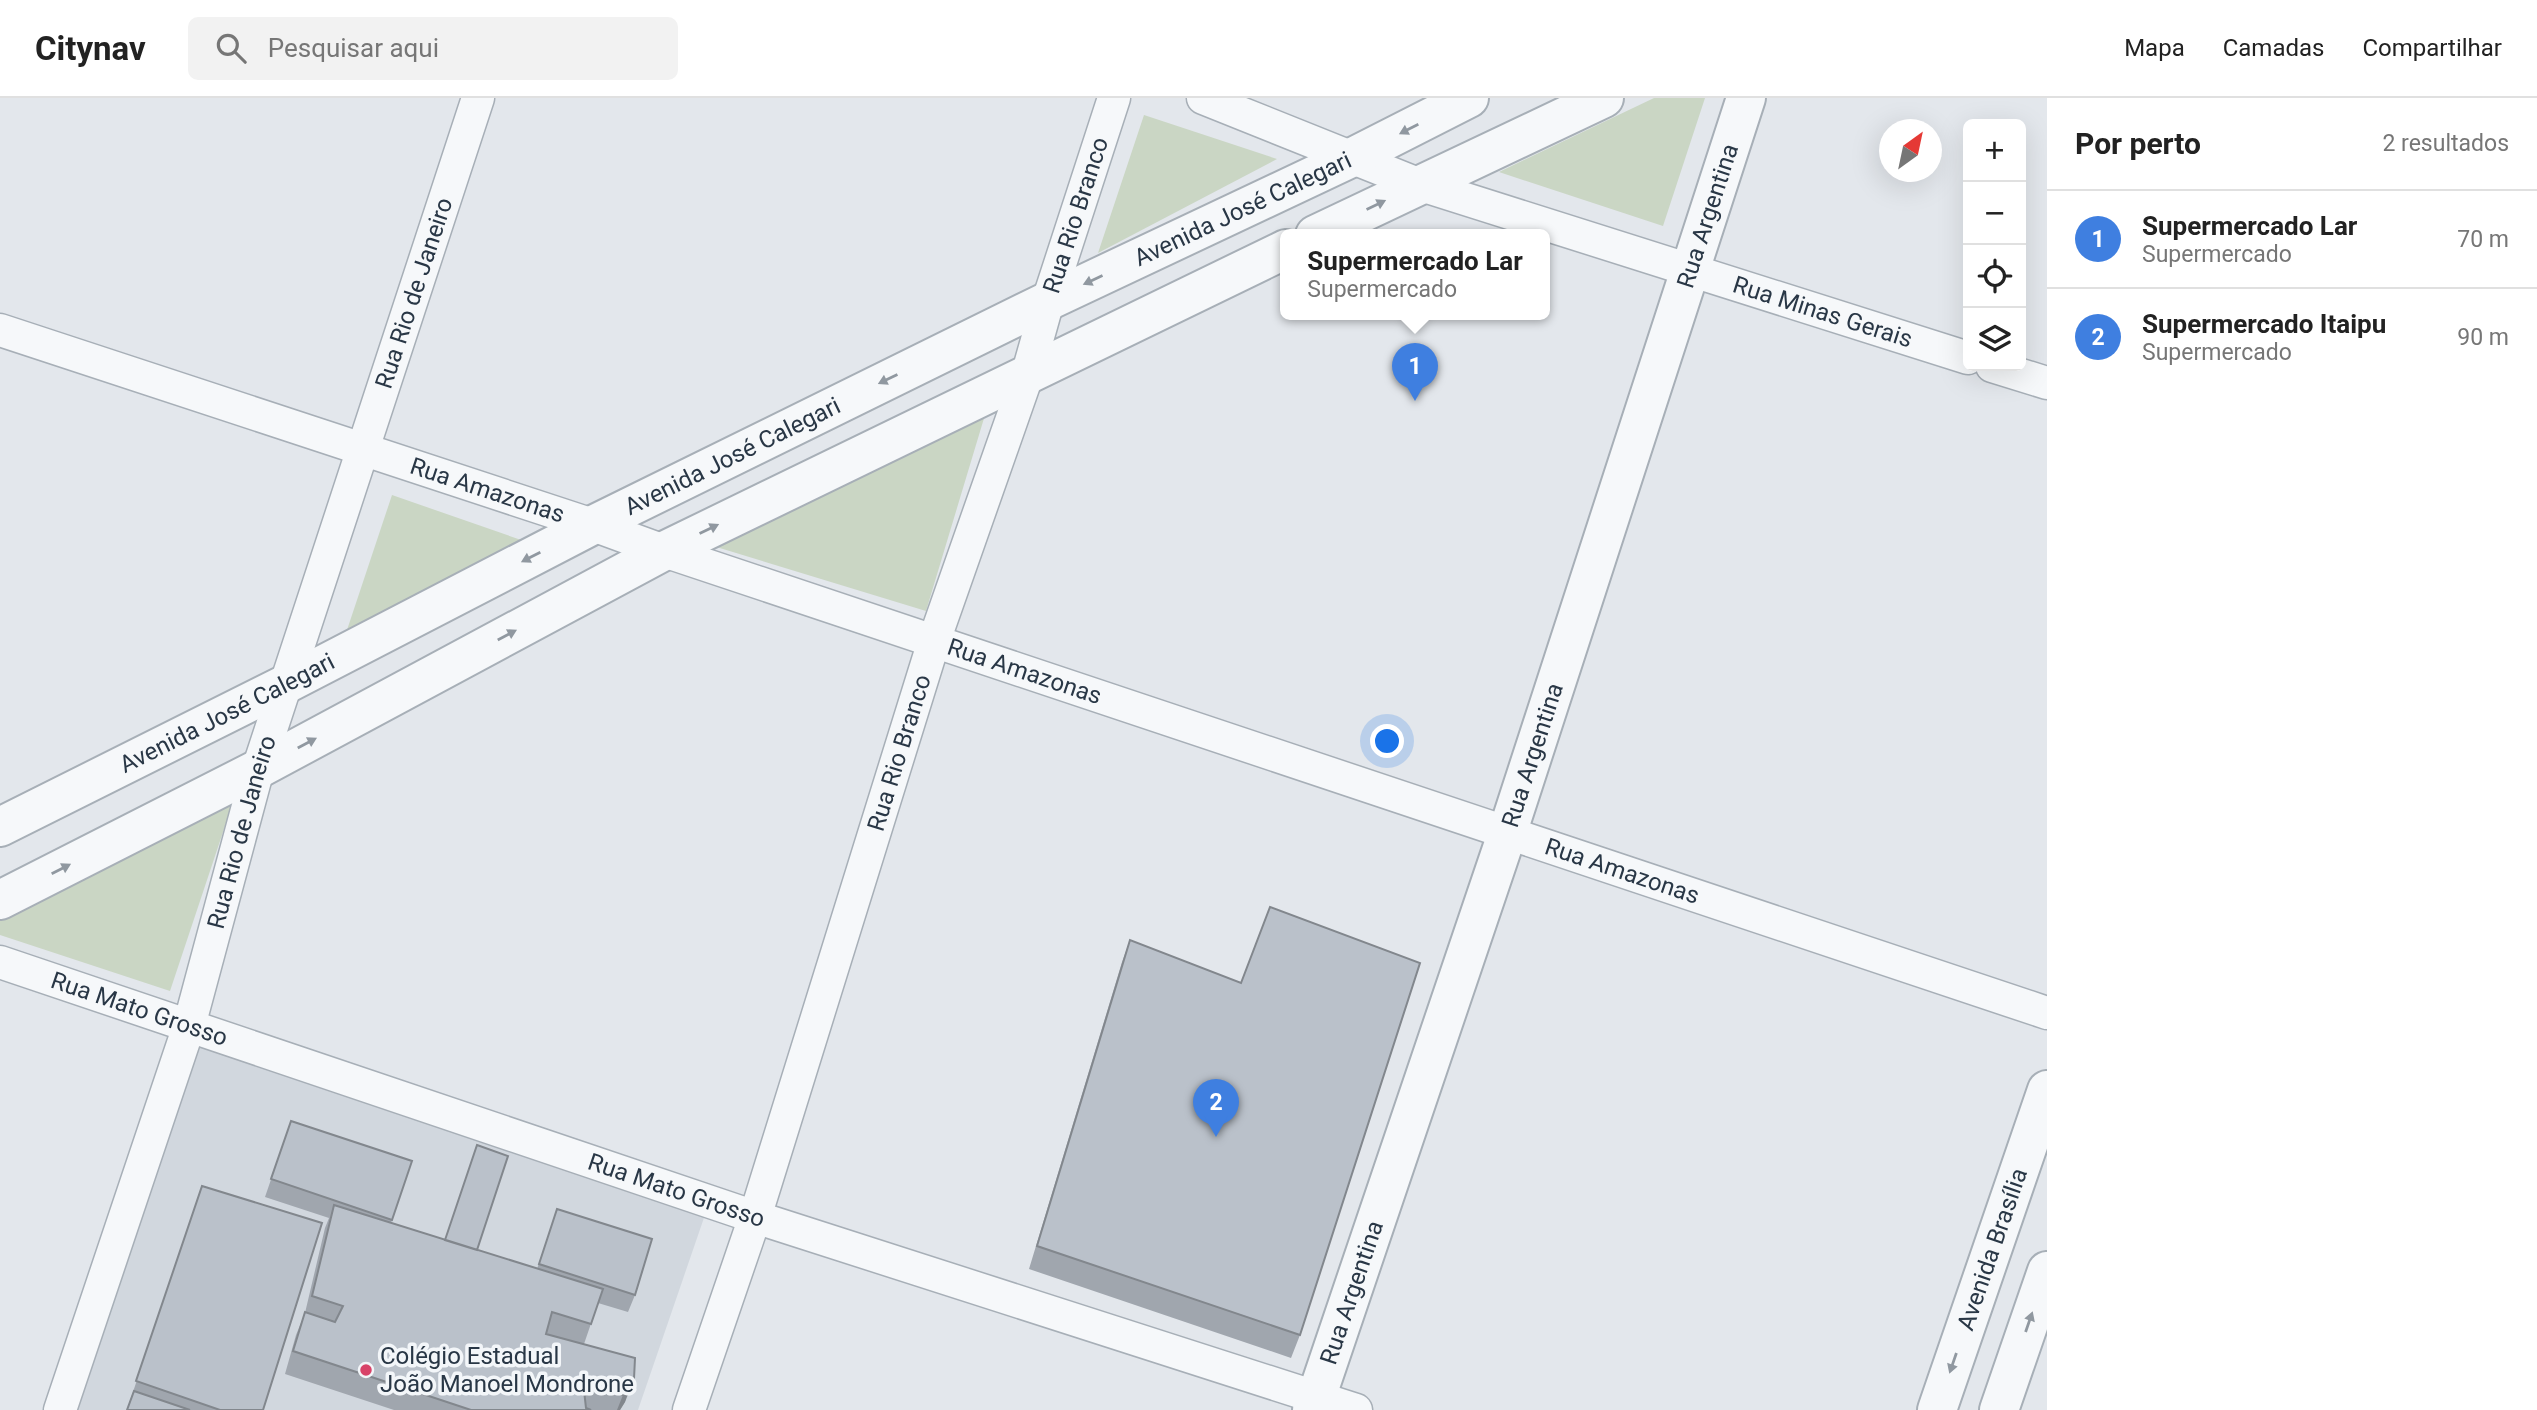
<!DOCTYPE html>
<html lang="pt">
<head>
<meta charset="utf-8">
<style>
  :root { --surface:#fff; --page:#f2f2f2; --text:#222; --muted:#767676; --line:#e0e0e0; --accent:#0f766e }
  body { margin:0; font-family:Roboto,sans-serif; background:var(--page); color:var(--text) }
  .controls { position:absolute; right:21px; top:21px; display:grid; overflow:hidden; border-radius:10px; box-shadow:0 7px 28px #0002 }
  .controls button { width:63px; height:63px; display:grid; place-items:center; padding:0; border:0; border-bottom:2px solid var(--line); background:var(--surface); color:var(--text); font:35px sans-serif }
  .compass { position:absolute; left:1879px; top:21px; width:63px; height:63px; border-radius:50%; background:var(--surface); box-shadow:0 7px 28px #0002; rotate:33deg }
  .you { position:absolute; left:1388px; top:644px; width:24px; height:24px; margin:-18px; border:5px solid #fff; border-radius:50%; background:#1a73e8; box-shadow:0 0 0 10px #1a73e833 }
  .badge { display:grid; place-items:center; width:46px; height:46px; border-radius:50%; background:var(--accent); color:#fff; font-size:23px; font-weight:700 }
  .pin { position:absolute; translate:-50% -58px; filter:drop-shadow(0 2px 4px #0008) }
  .pin::after { content:''; position:absolute; top:37px; width:24px; height:21px; background:inherit; clip-path:polygon(0 0,100% 0,50% 100%) }
  .popup { position:absolute; left:1280px; top:131px; width:270px; height:91px; box-sizing:border-box; display:grid; place-content:center; border-radius:10px; background:var(--surface); filter:drop-shadow(0 2px 5px #0005); font-size:23px; white-space:nowrap; color:var(--muted) }
  .popup b { font-size:26px; color:var(--text) }
  .popup::after { content:''; position:absolute; left:50%; top:100%; margin-left:-14px; border:14px solid transparent; border-top-color:var(--surface) }
  .list { margin:0; padding:0; list-style:none }
  h2 { display:flex; justify-content:space-between; align-items:center; height:91px; margin:0; padding:0 28px; font-size:30px }
  h2 small { font-size:23px; font-weight:400; color:var(--muted) }
  .list li { display:grid; grid-template-columns:46px 1fr auto; gap:21px; align-items:center; box-sizing:border-box; height:98px; padding:0 28px; border-top:2px solid var(--line) }
  .list b { display:block; font-size:26px; white-space:nowrap }
  .list p { margin:0; font-size:23px; white-space:nowrap; color:var(--muted) }
  .list em { font-size:23px; font-style:normal; color:var(--muted) }
  .icon { flex:none; width:38px; height:38px; fill:none; stroke:currentColor; stroke-width:2; stroke-linecap:round; stroke-linejoin:round }
  .map { position:relative; flex:none; width:2047px; height:1312px; overflow:hidden }
  header { display:flex; align-items:center; gap:42px; box-sizing:border-box; height:98px; padding:0 35px; background:var(--surface); border-bottom:2px solid var(--line) }
  header strong { font-size:33px }
  nav { display:flex; gap:38px; margin-inline-start:auto; font-size:24px }
  .search { width:490px; height:63px; background:var(--page); display:flex; align-items:center; gap:18px; box-sizing:border-box; padding:0 24px; border-radius:10px; color:var(--muted); font-size:26px }
  main { display:flex }
  aside { flex:1; background:var(--surface) }
  .map>svg:first-child { display:block }
  .built { fill:#d1d7de }
  .green { fill:#cad6c4 }
  .lines { fill:none; stroke-linecap:round; stroke-linejoin:round }
  .minor-casing { stroke:#a7afb7; stroke-width:35 }
  .tertiary-casing { stroke:#a7afb7; stroke-width:42 }
  .minor { stroke:#f6f8fa; stroke-width:32 }
  .tertiary { stroke:#f6f8fa; stroke-width:38 }
  .wall { fill:#a0a6ae }
  .shaded-wall { fill:#82878d }
  .building { fill:#bac1ca; stroke:#82878d; stroke-width:2 }
  .oneway { fill:#9098a0 }
  .poi-dot { fill:#d84268; stroke:#f3f6f9; stroke-width:2.5 }
  .labels { text-anchor:middle; stroke-width:7; stroke-linejoin:round; paint-order:stroke }
  .street-label { font-size:24px; fill:#293746; stroke:#f3f6f9 }
  .poi-label { font-size:24px; fill:#293746; stroke:#f3f6f9; text-anchor:start }
</style>
</head>
<body>
<header>
<strong>Citynav</strong>
<div class="search"><svg class="icon" aria-label="search" viewBox="0 0 24 24"><circle cx="10" cy="10" r="6"/><path d="M15 15l6 6"/></svg>Pesquisar aqui</div>
<nav><a>Mapa</a><a>Camadas</a><a>Compartilhar</a></nav>
</header>
<main>
<div class="map">
<svg width="2047" height="1312" viewBox="0 0 2047 1312">
  <rect width="100%" height="100%" fill="#e3e7ec"/>
  <!-- built -->
  <path class="built" d="M196,936L707,1111L638,1312H69Z"/>
  <!-- green -->
  <path class="green" d="M1654,0H1705L1663,128L1499,74Z
    M1144,17L1277,61L1098,155Z
    M988,307L926,513L700,444Z
    M392,397L527,444L345,538Z
    M233,704L170,893L0,837V819Z"/>
  <g class="lines">
    <!-- minor casing -->
    <g class="minor-casing">
      <g id="minor">
        <path id="s1" d="M1203,0L1418,86L1968,260"/>
        <path id="s2" d="M0,232L593,427L664,453L2047,915"/>
        <path d="M1992,268L2047,285"/>
        <path id="s3" d="M0,864L755,1119L1356,1312"/>
        <path id="s4" d="M60,1312L189,928L258,671L478,0"/>
        <path id="s5" d="M689,1312L755,1119L934,543L1027,278L1048,203L1114,0"/>
      </g>
    </g>
    <!-- tertiary casing -->
    <g class="tertiary-casing">
      <g id="tertiary">
        <path d="M1315,137L1604,0"/>
        <path id="s6" d="M0,729L286,586L593,427L1048,203L1353,59L1469,0"/>
        <path d="M0,802L258,671L664,453L1286,151"/>
        <path id="s7" d="M1312,1312L1507,736L1746,0"/>
        <path id="s8" d="M1937,1312L2047,992"/>
        <path d="M1999,1312L2047,1173"/>
      </g>
    </g>
    <!-- minor -->
    <use href="#minor" class="minor"/>
    <!-- tertiary -->
    <use href="#tertiary" class="tertiary"/>
  </g>
  <!-- wall -->
  <path class="wall" d="M1130,842L1300,1237L1291,1260L1029,1171L1122,864Z
    M291,1023L412,1063L391,1125L537,1171L557,1111L635,1197L628,1214L598,1205L584,1246L635,1260L625,1304L620,1312H394L285,1276L296,1237L305,1215L325,1130L329,1120L265,1099Z
    M202,1088L263,1312H127L194,1111Z"/>
  <!-- shaded-wall -->
  <path class="shaded-wall" d="M634,1281L625,1304L620,1312H617L623,1297Z"/>
  <!-- building -->
  <path class="building" d="M1270,809L1420,865L1300,1237L1037,1148L1130,842L1241,885Z
    M291,1023L412,1063L392,1122L271,1081Z
    M477,1047L508,1058L477,1152L445,1142Z
    M202,1088L322,1125L263,1312H220L136,1283Z
    M334,1107L603,1191L591,1226L552,1214L546,1236L635,1260L634,1281L623,1297L583,1283L586,1310L591,1312H471L293,1253L305,1214L335,1224L343,1208L312,1198Z
    M557,1111L652,1141L635,1197L539,1166Z
    M134,1293L190,1312H127Z"/>
  <!-- one-way arrows -->
  <defs><path id="oneway-solid" d="M-6-.8H1V-3.2L6.5 0L1 3.2V.8H-6Z" transform="scale(1.75)"/></defs>
  <g class="oneway">
    <use href="#oneway-solid" transform="translate(1409 31) rotate(153)"/>
    <use href="#oneway-solid" transform="translate(1376 107) rotate(-26)"/>
    <use href="#oneway-solid" transform="translate(1093 182) rotate(155)"/>
    <use href="#oneway-solid" transform="translate(888 281) rotate(154)"/>
    <use href="#oneway-solid" transform="translate(709 431) rotate(-26)"/>
    <use href="#oneway-solid" transform="translate(531 459) rotate(153)"/>
    <use href="#oneway-solid" transform="translate(507 537) rotate(-28)"/>
    <use href="#oneway-solid" transform="translate(307 645) rotate(-28)"/>
    <use href="#oneway-solid" transform="translate(61 771) rotate(-27)"/>
    <use href="#oneway-solid" transform="translate(2029 1224) rotate(-71)"/>
    <use href="#oneway-solid" transform="translate(1953 1265) rotate(109)"/>
  </g>
  <!-- markers -->
  <circle class="poi-dot" cx="366" cy="1272" r="7"/>
  <g class="labels">
    <!-- street labels -->
    <g class="street-label">
      <text dy="8" stroke="none"><textPath href="#s6" startOffset="1388">Avenida José Calegari</textPath></text>
      <text dy="8" stroke="none"><textPath href="#s5" startOffset="1256">Rua Rio Branco</textPath></text>
      <text dy="8" stroke="none"><textPath href="#s7" startOffset="1258">Rua Argentina</textPath></text>
      <text dy="8" stroke="none"><textPath href="#s4" startOffset="1172">Rua Rio de Janeiro</textPath></text>
      <text dy="8" stroke="none"><textPath href="#s1" startOffset="656">Rua Minas Gerais</textPath></text>
      <text dy="8" stroke="none"><textPath href="#s6" startOffset="821">Avenida José Calegari</textPath></text>
      <text dy="8" stroke="none"><textPath href="#s2" startOffset="513">Rua Amazonas</textPath></text>
      <text dy="8" stroke="none"><textPath href="#s2" startOffset="1080">Rua Amazonas</textPath></text>
      <text dy="8" stroke="none"><textPath href="#s6" startOffset="254">Avenida José Calegari</textPath></text>
      <text dy="8" stroke="none"><textPath href="#s5" startOffset="690">Rua Rio Branco</textPath></text>
      <text dy="8" stroke="none"><textPath href="#s7" startOffset="691">Rua Argentina</textPath></text>
      <text dy="8" stroke="none"><textPath href="#s4" startOffset="606">Rua Rio de Janeiro</textPath></text>
      <text dy="8" stroke="none"><textPath href="#s2" startOffset="1710">Rua Amazonas</textPath></text>
      <text dy="8" stroke="none"><textPath href="#s3" startOffset="147">Rua Mato Grosso</textPath></text>
      <text dy="8" stroke="none"><textPath href="#s3" startOffset="714">Rua Mato Grosso</textPath></text>
      <text dy="8" stroke="none"><textPath href="#s8" startOffset="170">Avenida Brasília</textPath></text>
      <text dy="8" stroke="none"><textPath href="#s7" startOffset="124">Rua Argentina</textPath></text>
    </g>
    <!-- poi labels -->
    <g class="poi-label">
      <text x="380" y="1266">Colégio Estadual<tspan x="380" dy="28">João Manoel Mondrone</tspan></text>
    </g>
  </g>
</svg>
<div class="controls">
<button>+</button>
<button>−</button>
<button><svg class="icon" aria-label="locate" viewBox="0 0 24 24"><circle cx="12" cy="12" r="6"/><path d="M12 2v4M12 18v4M2 12h4M18 12h4"/></svg></button>
<button><svg class="icon" aria-label="layers" viewBox="0 0 24 24"><path d="M12 4l9 5-9 5-9-5zM3 14l9 5 9-5"/></svg></button>
</div>
<svg class="compass" viewBox="-18 -18 36 36"><path d="M0-13l5 13h-10z" fill="#e53935"/><path d="M0 13l5-13h-10z" fill="#767676"/></svg>
<div class="you"></div>
<div class="pin badge" style="left:1415px;top:303px;background:#3f7fe0">1</div>
<div class="popup"><b>Supermercado Lar</b>Supermercado</div>
<div class="pin badge" style="left:1216px;top:1039px;background:#3f7fe0">2</div>
</div>
<aside>
<h2>Por perto<small>2 resultados</small></h2>
<ul class="list">
<li><span class="badge" style="background:#3f7fe0">1</span><div><b>Supermercado Lar</b><p>Supermercado</p></div><em>70 m</em></li>
<li><span class="badge" style="background:#3f7fe0">2</span><div><b>Supermercado Itaipu</b><p>Supermercado</p></div><em>90 m</em></li>
</ul>
</aside>
</main>
</body>
</html>
